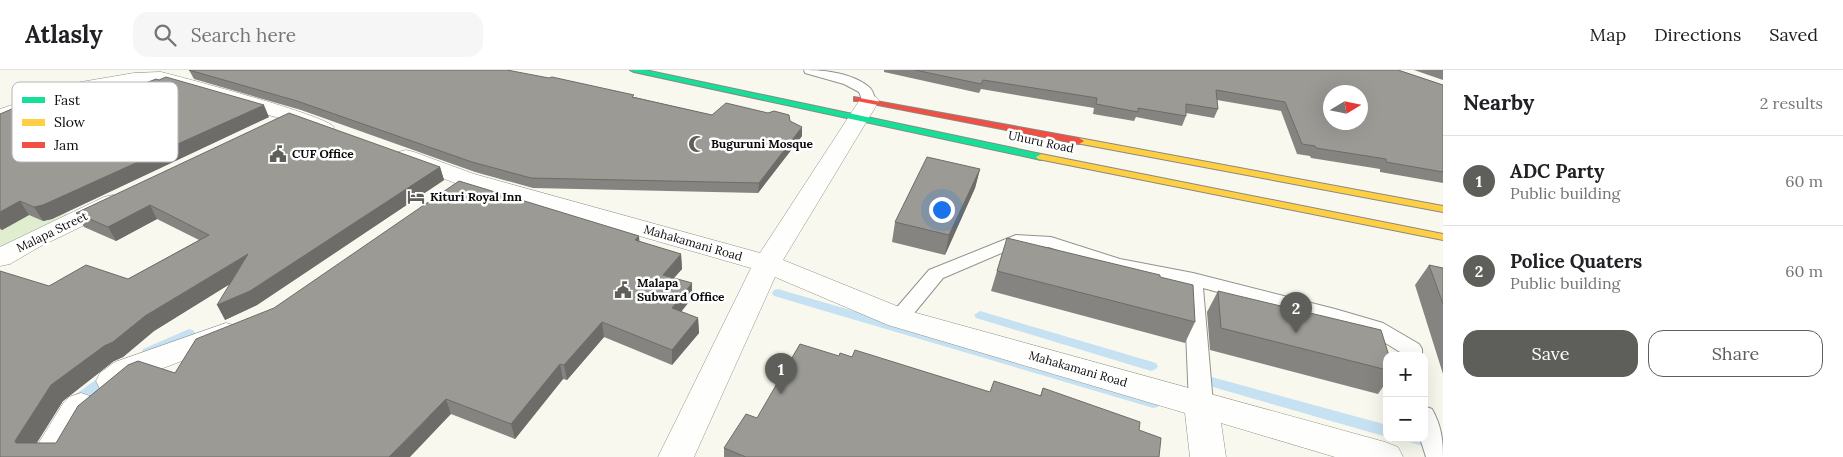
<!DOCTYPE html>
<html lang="en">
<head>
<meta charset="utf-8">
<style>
  :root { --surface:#fff; --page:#f6f6f6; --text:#202124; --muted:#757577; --line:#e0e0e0; --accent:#5e5e5a }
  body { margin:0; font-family:Lora,serif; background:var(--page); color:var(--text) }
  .controls { position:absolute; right:15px; bottom:15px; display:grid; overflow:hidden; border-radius:10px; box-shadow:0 5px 20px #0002 }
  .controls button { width:45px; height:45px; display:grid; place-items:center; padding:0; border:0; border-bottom:1px solid var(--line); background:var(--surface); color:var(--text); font:25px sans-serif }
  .compass { position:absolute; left:1323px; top:15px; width:45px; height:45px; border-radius:50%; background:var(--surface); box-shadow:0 5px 20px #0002; rotate:80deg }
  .you { position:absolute; left:941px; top:139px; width:18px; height:18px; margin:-12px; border:4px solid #fff; border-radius:50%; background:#1a73e8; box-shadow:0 0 0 8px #1a73e833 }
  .badge { display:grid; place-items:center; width:32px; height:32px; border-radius:50%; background:var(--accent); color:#fff; font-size:16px; font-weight:700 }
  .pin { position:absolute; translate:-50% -41px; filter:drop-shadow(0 1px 2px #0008) }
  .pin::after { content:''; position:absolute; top:26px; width:18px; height:15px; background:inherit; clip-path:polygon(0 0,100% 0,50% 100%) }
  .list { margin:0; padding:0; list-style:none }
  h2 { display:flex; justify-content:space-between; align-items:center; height:65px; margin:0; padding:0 20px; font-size:21px }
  h2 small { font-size:16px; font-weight:400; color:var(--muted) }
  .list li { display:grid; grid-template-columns:32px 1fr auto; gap:15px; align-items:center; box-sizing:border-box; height:90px; padding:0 20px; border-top:1px solid var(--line) }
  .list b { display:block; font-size:19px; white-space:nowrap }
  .list p { margin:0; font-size:16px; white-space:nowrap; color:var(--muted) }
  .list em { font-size:16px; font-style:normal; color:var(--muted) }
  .actions { display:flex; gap:10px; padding:15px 20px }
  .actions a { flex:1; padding:11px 0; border:1px solid var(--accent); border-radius:15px; text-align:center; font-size:18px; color:var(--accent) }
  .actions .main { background:var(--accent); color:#fff }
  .icon { flex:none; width:28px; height:28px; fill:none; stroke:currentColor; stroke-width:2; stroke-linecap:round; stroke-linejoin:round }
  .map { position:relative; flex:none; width:1443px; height:387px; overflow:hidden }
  header { display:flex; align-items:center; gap:30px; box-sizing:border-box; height:70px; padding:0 25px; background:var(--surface); border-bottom:1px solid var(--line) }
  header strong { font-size:24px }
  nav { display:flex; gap:28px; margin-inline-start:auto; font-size:18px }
  .search { width:350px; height:45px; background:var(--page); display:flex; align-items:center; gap:12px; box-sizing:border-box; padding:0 18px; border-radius:15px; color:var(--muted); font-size:19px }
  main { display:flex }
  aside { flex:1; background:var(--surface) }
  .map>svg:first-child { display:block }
  .green { fill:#e0eecf }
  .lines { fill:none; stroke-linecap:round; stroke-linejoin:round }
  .stream { fill:#c6e1f2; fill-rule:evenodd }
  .lane-casing { stroke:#92928d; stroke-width:2 }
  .street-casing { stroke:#92928d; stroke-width:1 }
  .fast-casing { stroke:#898884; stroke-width:2 }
  .slow-casing { stroke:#898884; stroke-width:2 }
  .jam-casing { stroke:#898884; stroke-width:2 }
  .lane { fill:#fefefc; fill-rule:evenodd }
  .street { fill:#fefefc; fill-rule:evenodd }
  .fast { fill:#16e098; fill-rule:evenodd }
  .slow { fill:#ffcf43; fill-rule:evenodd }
  .jam { fill:#f24e42; fill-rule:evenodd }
  .wall { fill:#868480 }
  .shaded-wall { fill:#6d6c68 }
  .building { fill:#9c9a95; stroke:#6d6c68; fill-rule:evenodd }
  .labels { text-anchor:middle; stroke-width:5; stroke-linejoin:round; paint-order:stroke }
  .street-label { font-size:12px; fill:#0b0b0b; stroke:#fff }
  .poi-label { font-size:12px; font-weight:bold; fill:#0b0b0b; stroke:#fff; text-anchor:start }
  .key { fill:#fff; stroke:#b6b6b6; stroke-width:1 }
  .key-label { font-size:14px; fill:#0b0b0b }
</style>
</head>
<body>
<header>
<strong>Atlasly</strong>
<div class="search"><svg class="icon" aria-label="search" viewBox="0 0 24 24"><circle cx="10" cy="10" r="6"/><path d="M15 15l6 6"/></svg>Search here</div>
<nav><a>Map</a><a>Directions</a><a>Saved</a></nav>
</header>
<main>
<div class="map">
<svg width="1443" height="387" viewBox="0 0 1443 387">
  <rect width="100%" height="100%" fill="#f9f8ee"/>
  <!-- green -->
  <path class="green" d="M46,121L68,145L7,182L0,176V131Z"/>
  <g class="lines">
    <!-- stream -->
    <path class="stream" d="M778,219L1153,328L1158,329L1160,333L1158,337L1153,338L774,226L772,223L774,220Z
      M980,241L1156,293L1158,296L1156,299L1151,301L976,248L974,245Z
      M189,259L193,260L195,263L193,266L153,285H143L142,282L143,279Z
      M109,302L114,304L116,307L114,310L79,337L74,338L69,337L67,333L69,329L104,304Z
      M1197,303L1387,355V367L1192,311L1190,308L1192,305Z
      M1424,365L1443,370V382L1409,372L1407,368H1424Z"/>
    <!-- lane casing -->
    <g class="lane-casing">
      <path id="lane" d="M804,0C825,0 852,3 869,17C873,20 874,26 876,31L869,35L864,34L859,22L844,14L805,3Z
        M1016,165L1051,167L1120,189L1193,203L1335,239L1383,253L1419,274L1422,279V286H1400V282L1369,263L1203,218L1213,334L1209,340L1201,343L1193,340L1189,334L1184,213L1109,198L1049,177L1018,176L943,208L906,253L899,255L892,253L889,248L892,243L929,200Z
        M1424,336L1432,339C1441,355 1443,369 1443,387H1426L1420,368H1424Z"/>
    </g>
    <!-- street casing -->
    <g class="street-casing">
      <path id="street" d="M161,2C185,8 325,45 334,57L331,62L323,63L315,62L286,50L160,14L134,15L85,23L0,52V39L81,12L134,3Z
        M869,25L876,27L879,31L783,190L909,241L1385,372L1398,377L1403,387H1335L1221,353L1226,387H1190L1185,343L888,255L775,207L694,387H658L751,198L458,114L398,92L395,87L398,82L406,80L414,82L474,104L760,183L859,31L862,27Z
        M113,125L122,127L125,132L122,137L39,177L10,194L0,196V177L104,127Z
        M226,253L237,256L241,263L237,270L137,308L124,319L112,323L100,319L96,311L100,303L115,292Z
        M81,323L93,327L98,336L67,387H30L64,332L69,327Z"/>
    </g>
    <!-- fast casing -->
    <g class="fast-casing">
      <path id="fast" d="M630,0H645L1041,84L1046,87L1041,90L634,2Z"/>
    </g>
    <!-- slow casing -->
    <g class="slow-casing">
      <path id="slow" d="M1079,68L1443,136V142L1076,73L1074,71Z
        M1041,84L1443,164V170L1038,89L1036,87Z"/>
    </g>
    <!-- jam casing -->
    <g class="jam-casing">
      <path id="jam" d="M854,27L1079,68L1084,71L1079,74L857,31H854Z"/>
    </g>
    <!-- lane -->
    <use href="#lane" class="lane"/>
    <!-- street -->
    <use href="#street" class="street"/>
    <!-- fast -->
    <use href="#fast" class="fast"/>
    <!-- slow -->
    <use href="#slow" class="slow"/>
    <!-- jam -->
    <use href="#jam" class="jam"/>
  </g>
  <!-- wall -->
  <path class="wall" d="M189,0L634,27L712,45L790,51L802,66L758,123L533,118L475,102L301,40L194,9Z
    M884,0H1398L1443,15V113L1380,102V99L1311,88L1310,86L1297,84L1281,41L1217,30L1218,39L1214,48L1186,43V46L1182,56L1136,47L1134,51L1093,44L1094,38L981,19L979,23L884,2Z
    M1414,0H1443V10Z
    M40,38L78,40L269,47L52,149L43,151L29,145L2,160L0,159V44Z
    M440,97L444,110L257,235L225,250L230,214L154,261L123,287L114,291L63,331L37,373H56L175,303L640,172L681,184L682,199L674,208L692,228L681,242L698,248L699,263L672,295L604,267L567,310L563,309L515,369L451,344L0,387L49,216L128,209L199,170L157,149L116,171L84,157L76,143Z
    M980,99L975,118L945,185L892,172L895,152Z
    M1429,195L1443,198V304L1415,215Z
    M997,201L1160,207L1195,252L1185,273L991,221Z
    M1218,221L1387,286V311L1378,324L1210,280L1207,242Z
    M839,286L852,287L990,322L1040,326L1043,318L1139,360L1159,387H724V378L757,348Z"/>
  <!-- shaded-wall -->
  <path class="shaded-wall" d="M264,35L269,47L52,149L43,151L34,137Z
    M802,57V66L758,123L759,113Z
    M440,97L444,110L257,235L225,250L217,235Z
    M980,99L975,118L945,185L949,165Z
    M20,131L29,145L2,160L0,157V142Z
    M150,135L157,149L116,171L108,157Z
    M639,166L640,180L635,170Z
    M248,184L254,199L154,261L123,287L114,291L63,331L28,386L16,373L15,371L51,315L104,276L145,246Z
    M681,184L682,199L664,219L663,205Z
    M692,213V228L672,253V238Z
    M698,248L699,263L672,295V280Z
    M602,252L604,267L567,310L564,295Z
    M560,294L563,309L515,369L511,354Z
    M446,329L451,344L410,387H389Z"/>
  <!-- building -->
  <path class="building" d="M189,0H507L549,8L552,7L634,25L632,27L712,45L726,33L768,43L774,41L789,45L790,51L802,57L759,113L531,108L472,92L297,31Z
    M915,0H1398L1443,15V102L1386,92V89L1316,78L1315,76L1302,74L1285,32L1216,20L1218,39L1186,34V46L1138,38V42L1096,34L1097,28L983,10L981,14ZM1330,22H1360V52H1330Z
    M166,7L264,35L43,135L34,137L20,131L0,142V44L26,33L40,38L54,32L78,40L156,9L159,10Z
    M289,43L440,97L250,221L217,235L248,184L145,246L113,272L104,276L51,315L15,371L16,373H56L78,336L128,295L138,291L175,303L196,269L274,238L459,111L639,166L635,170L681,184L663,205L692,213L672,238L698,248L672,280L602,252L564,295L560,294L511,354L446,329L389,387H0V201L49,216L86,195L128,209L209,165L150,135L108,157L76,143Z
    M927,87L980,99L949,165L895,152Z
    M1007,168L1160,205V207L1193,215L1195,252L997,201Z
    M1429,195L1443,198V234Z
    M1218,221L1381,260L1389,286H1387V300L1221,258Z
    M800,274L839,286L840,283L852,287L855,280L990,322L994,311L1041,326L1043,318L1140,352L1139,360L1161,368L1159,387H746L724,378L746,344L757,348Z"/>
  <!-- icons -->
  <defs>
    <g id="mosque-bare" transform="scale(1.35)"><path d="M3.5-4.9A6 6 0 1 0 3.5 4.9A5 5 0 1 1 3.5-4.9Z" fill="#5e5e5a" stroke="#fff" stroke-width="2.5" paint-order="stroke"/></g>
    <g id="civic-bare" transform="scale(1.35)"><path d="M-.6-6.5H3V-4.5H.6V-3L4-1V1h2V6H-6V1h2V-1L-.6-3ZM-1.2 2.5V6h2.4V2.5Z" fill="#5e5e5a" stroke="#fff" stroke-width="2.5" paint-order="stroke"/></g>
    <g id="hotel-bare" transform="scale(1.35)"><path d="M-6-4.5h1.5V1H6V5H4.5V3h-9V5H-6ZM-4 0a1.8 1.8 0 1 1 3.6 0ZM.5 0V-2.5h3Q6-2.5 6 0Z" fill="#5e5e5a" stroke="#fff" stroke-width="2.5" paint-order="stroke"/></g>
  </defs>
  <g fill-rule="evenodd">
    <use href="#mosque-bare" x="697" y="74"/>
    <use href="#civic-bare" x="278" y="84"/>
    <use href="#hotel-bare" x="416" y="127"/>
    <use href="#civic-bare" x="623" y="220"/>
  </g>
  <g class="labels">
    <!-- street labels -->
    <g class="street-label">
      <text transform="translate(1041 72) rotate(12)" y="4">Uhuru Road</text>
      <text transform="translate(52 162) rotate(-26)" y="4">Malapa Street</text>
      <text transform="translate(693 173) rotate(16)" y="4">Mahakamani Road</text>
      <text transform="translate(1078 299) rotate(16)" y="4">Mahakamani Road</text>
    </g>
    <!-- poi labels -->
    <g class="poi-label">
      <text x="711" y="78">Buguruni Mosque</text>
      <text x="292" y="88">CUF Office</text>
      <text x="430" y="131">Kituri Royal Inn</text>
      <text x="637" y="217">Malapa<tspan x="637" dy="14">Subward Office</tspan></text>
    </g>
  </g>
  <!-- legend -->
  <rect x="12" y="12" width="166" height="80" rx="8" class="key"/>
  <rect x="22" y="27" width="23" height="6" fill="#16e098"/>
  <rect x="22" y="49" width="23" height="7" fill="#ffcf43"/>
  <rect x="22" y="72" width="23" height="6" fill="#f24e42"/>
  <g class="key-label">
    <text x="54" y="35">Fast</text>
    <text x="54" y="57">Slow</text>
    <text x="54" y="80">Jam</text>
  </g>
</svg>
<div class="controls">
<button>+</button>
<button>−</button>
</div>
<svg class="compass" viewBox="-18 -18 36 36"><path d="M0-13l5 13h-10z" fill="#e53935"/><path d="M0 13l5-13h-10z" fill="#757577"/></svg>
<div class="you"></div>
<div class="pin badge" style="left:781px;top:324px">1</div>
<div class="pin badge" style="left:1296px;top:263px">2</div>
</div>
<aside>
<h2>Nearby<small>2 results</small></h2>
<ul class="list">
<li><span class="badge">1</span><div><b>ADC Party</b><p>Public building</p></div><em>60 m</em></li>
<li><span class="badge">2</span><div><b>Police Quaters</b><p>Public building</p></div><em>60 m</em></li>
</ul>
<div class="actions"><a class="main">Save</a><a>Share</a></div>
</aside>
</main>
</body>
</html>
